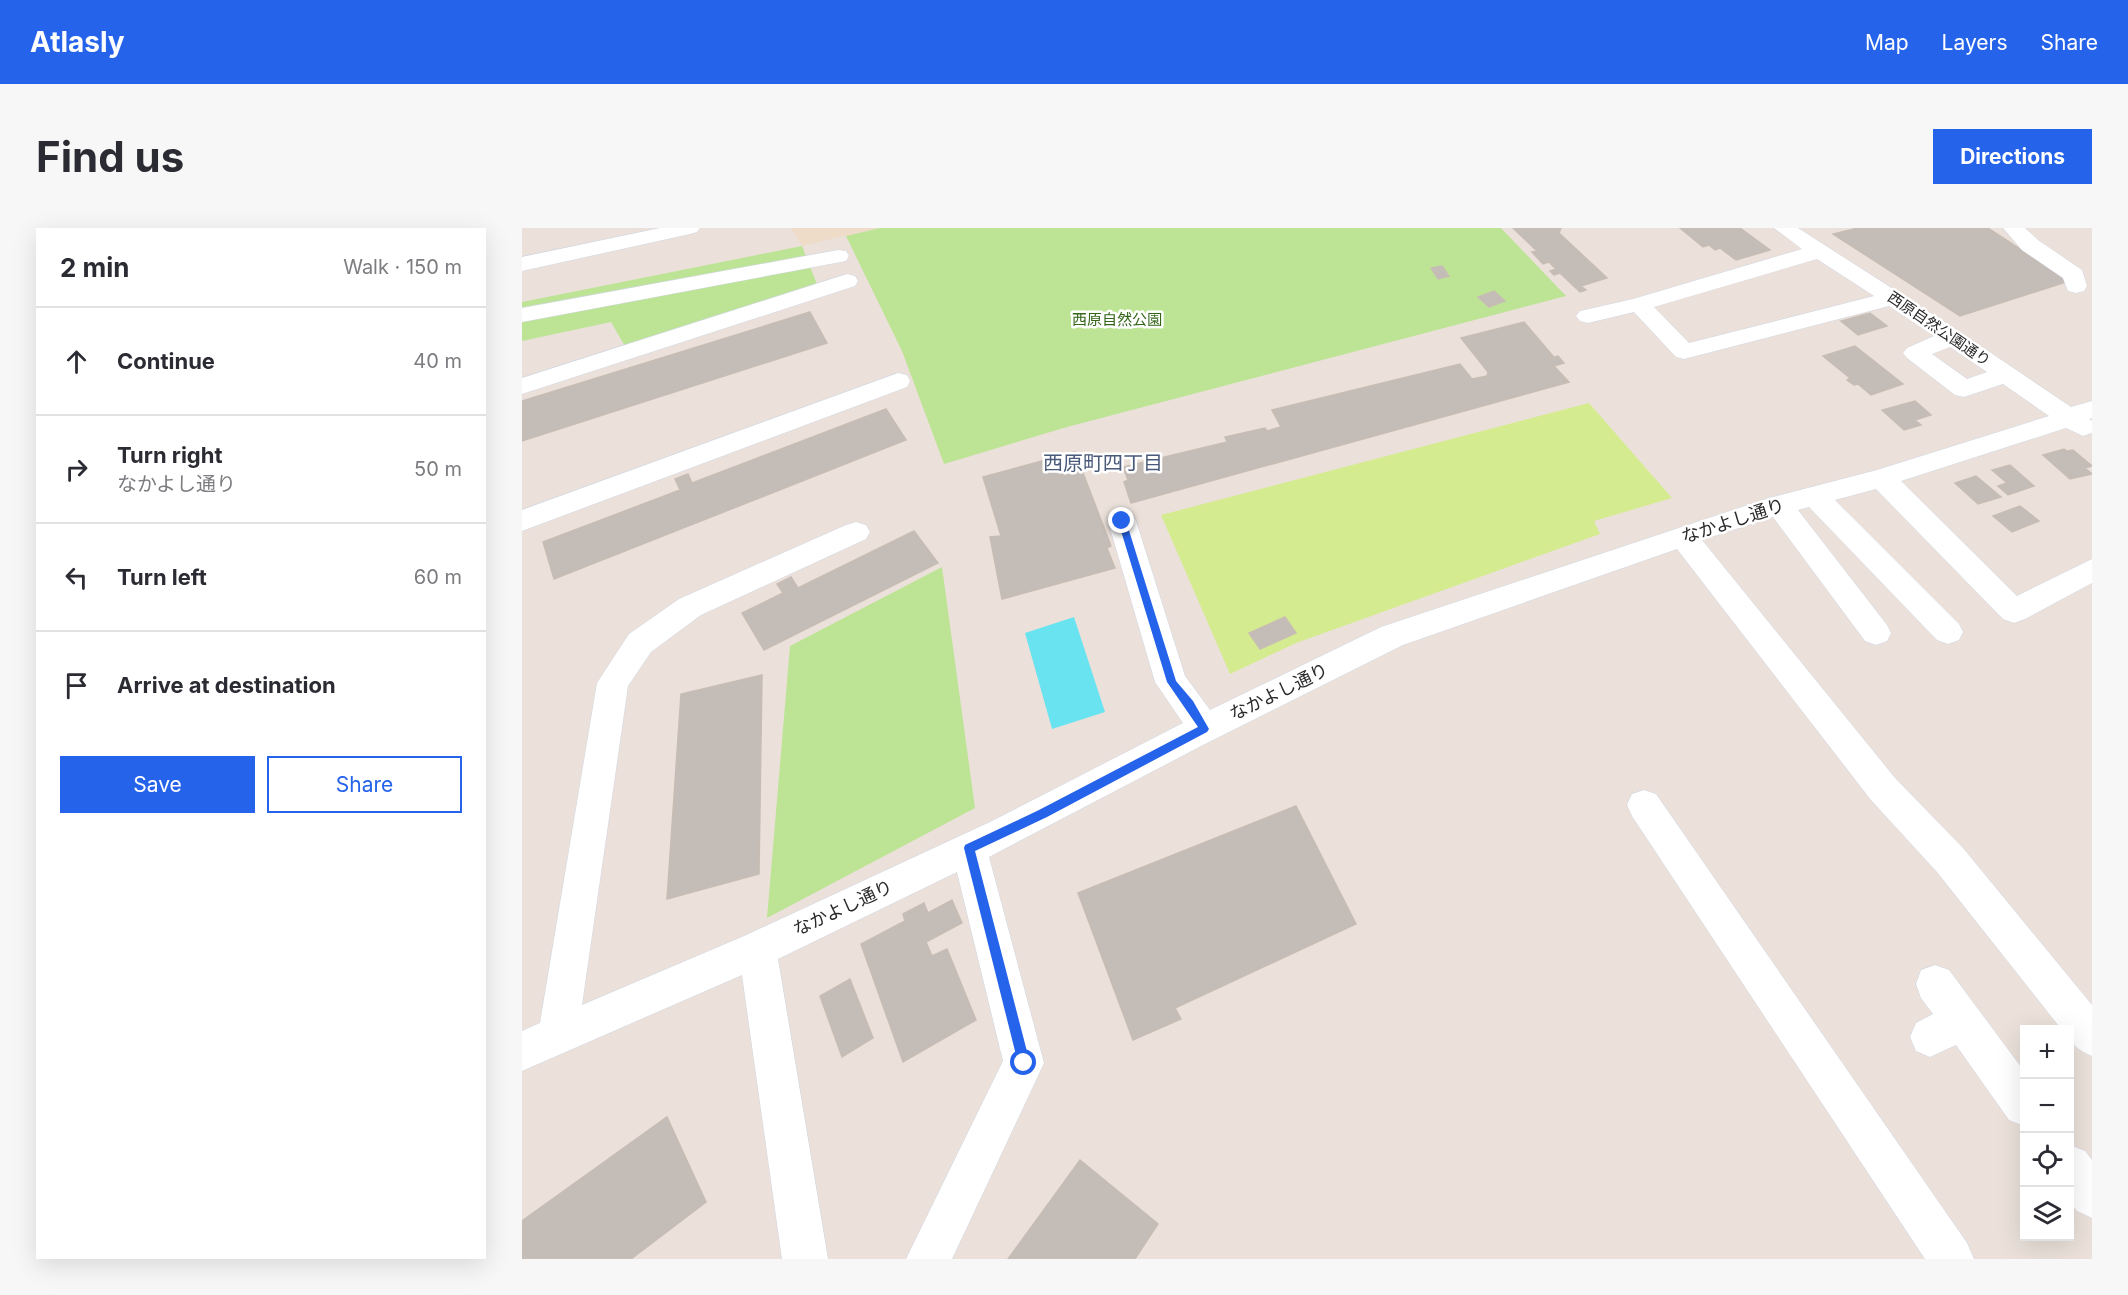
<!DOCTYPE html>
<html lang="en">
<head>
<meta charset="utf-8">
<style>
  :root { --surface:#fff; --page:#f7f7f7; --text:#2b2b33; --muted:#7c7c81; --line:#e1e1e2; --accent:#2563eb }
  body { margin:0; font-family:Inter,"Noto Sans JP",sans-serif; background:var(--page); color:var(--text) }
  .controls { position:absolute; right:18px; bottom:18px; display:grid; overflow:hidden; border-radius:0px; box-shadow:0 6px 24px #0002 }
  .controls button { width:54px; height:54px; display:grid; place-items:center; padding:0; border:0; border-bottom:2px solid var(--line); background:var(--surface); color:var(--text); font:30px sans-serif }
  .stop { position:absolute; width:18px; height:18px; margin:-14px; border:4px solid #2563eb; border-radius:50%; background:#fff }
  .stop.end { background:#2563eb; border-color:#fff; box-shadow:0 2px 6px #0008 }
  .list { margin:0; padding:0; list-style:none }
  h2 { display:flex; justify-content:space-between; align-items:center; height:78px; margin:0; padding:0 24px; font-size:26px }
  h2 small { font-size:20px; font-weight:400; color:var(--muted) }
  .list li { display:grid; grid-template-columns:39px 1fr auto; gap:18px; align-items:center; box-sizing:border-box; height:108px; padding:0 24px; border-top:2px solid var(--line) }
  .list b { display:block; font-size:22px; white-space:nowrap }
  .list p { margin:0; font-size:20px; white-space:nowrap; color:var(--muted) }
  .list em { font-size:20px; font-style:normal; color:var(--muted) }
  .actions { display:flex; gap:12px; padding:18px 24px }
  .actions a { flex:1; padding:14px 0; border:2px solid var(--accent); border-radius:0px; text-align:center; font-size:21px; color:var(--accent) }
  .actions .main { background:var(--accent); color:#fff }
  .icon { flex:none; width:33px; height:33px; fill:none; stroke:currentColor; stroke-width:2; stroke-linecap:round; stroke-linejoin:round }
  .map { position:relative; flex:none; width:1570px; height:1031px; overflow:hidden; border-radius:0px }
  header { display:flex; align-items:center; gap:36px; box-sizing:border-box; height:84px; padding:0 30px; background:var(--accent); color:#fff }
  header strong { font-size:28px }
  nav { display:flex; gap:33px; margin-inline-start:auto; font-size:21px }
  .intro { display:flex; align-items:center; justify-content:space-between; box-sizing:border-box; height:144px; padding:0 36px }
  h1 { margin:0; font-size:42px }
  .button { padding:15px 27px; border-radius:0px; background:var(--accent); color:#fff; font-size:21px; font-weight:700 }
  main { display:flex; gap:36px; padding:0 36px }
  aside { flex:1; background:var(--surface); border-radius:0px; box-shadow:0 6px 24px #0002 }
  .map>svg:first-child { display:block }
  .education { fill:#eedcc9 }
  .green { fill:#bde395 }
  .pitch { fill:#d4eb90 }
  .water { fill:#6ae3f0 }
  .building { fill:#c4bcb6; stroke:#c7bdb4; stroke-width:1.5 }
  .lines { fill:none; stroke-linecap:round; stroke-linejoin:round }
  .minor-casing { stroke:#cfd6e2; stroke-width:1 }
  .minor { fill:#fff; fill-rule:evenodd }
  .route { fill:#2563eb }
  .labels { text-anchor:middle; stroke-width:5; stroke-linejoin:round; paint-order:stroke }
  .far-park-label { font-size:15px; fill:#356618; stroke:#fff }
  .far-street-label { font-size:15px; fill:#292929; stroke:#fff }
  .street-label { font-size:18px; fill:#292929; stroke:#fff }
  .neighbourhood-label { font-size:20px; fill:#495a7a; stroke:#fff }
</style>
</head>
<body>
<header>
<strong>Atlasly</strong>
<nav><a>Map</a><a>Layers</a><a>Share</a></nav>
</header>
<div class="intro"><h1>Find us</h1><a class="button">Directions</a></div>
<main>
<aside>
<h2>2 min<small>Walk · 150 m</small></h2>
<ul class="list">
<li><svg class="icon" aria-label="ahead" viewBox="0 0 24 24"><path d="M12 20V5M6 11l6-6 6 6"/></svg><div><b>Continue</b></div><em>40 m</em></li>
<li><svg class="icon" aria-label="right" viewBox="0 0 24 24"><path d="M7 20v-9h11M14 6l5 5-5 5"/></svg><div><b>Turn right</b><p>なかよし通り</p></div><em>50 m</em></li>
<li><svg class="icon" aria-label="left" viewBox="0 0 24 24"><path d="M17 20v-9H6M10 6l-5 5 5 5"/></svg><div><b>Turn left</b></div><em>60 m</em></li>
<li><svg class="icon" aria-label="arrive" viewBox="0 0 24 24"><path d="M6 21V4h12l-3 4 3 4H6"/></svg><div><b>Arrive at destination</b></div></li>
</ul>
<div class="actions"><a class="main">Save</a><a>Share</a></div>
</aside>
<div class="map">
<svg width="1570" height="1031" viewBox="0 0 1570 1031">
  <rect width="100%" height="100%" fill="#ebe1da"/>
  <!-- education -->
  <path class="education" d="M269,0H356L280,18Z"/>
  <!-- green -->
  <path class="green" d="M358,0H979L1044,68L545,199L422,236L380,123L324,8Z
    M280,18L296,59L104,120L89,94L0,113V74Z
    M420,339L453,580L245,690L268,418Z"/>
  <!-- pitch -->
  <path class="pitch" d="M1067,175L1150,270L1072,293L1078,306L774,415L708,446L639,287Z"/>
  <!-- water -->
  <path class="water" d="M552,389L583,484L530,501L503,405Z"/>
  <!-- building -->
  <path class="building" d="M991,0H1039L1037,5L1085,50L1059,58L1064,62L1058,64L1038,45L1032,47L1028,43L1034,41L1027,34L1021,36L1010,24L1015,23Z
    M1158,0H1218L1248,22L1214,32L1198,20L1193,22L1187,17L1181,19Z
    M1336,0H1466L1547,53L1438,88L1311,6Z
    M920,38L927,48L916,51L909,40Z
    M972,63L983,73L967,79L956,69Z
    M288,84L305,115L0,213V173Z
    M1348,85L1365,98L1336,107L1319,93Z
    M1002,94L1031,128L1026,131L1036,128L1042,135L1032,138L1047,154L609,275L602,254L606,252L601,239L705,214L703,209L743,200L745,203L759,199L750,182L938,136L950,151L965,148L966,144L939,110Z
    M1333,118L1381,156L1349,167L1336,156L1332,157L1325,152L1328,150L1301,128Z
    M1393,173L1409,187L1393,192L1399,197L1382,202L1360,182Z
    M364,181L384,212L32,351L21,314L158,262L153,251L166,246L170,255Z
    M1542,221L1545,223L1551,222L1570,238L1563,240L1570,246L1548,251L1521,227Z
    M553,224L589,318L585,320L593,340L480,371L468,309L479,308L461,249Z
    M1488,237L1512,258L1486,267L1476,258L1485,255L1470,242Z
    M1454,248L1479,269L1456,276L1433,255Z
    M1498,278L1517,293L1490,304L1471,288Z
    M392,303L416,335L242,422L220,385L261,365L255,356L269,349L276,360Z
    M763,389L774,405L738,421L727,405Z
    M240,447L237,646L145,671L159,466Z
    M774,578L834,696L653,780L659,791L611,812L556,665Z
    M430,672L440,695L404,714L410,728L425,721L454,792L381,834L339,716L383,693L381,686L402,675L406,685Z
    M328,751L351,810L320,829L298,768Z
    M145,889L184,974L109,1031H0V993Z
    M558,932L636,996L613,1031H486Z"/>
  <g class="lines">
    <!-- minor casing -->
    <g class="minor-casing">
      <path id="minor" d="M138,0H178L175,4L168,6L0,43V29Z
        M1252,0H1276L1438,104L1549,179L1570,173V190L1567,191L1570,193V205L1561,208L1544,200L1379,253L1495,368L1570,331V355L1503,391L1492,395L1481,391L1354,261L1313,272L1437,396L1441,404L1437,412L1426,416L1415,412L1287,279L1276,282L1365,397L1369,405L1365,413L1354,417L1343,413L1251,289L1180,312L1373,550L1441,620L1570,777V828C1556,822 1548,817 1548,802H1540L1415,644L1349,572L1155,321L881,417L681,517L467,629L522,835L430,1031H384L481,833L435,644L256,731L306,1031H260L220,747L0,843V803L18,795L75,455L107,406L157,371L324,297L334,294L344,297L348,304L344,311L179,387L129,424L106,458L60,777L222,708L468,594L661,495L633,454L586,293L590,286L600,283L610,286L614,293L663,448L688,482L859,399L1247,270L1355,242L1527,188L1481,156L1442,169L1433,167L1385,130L1381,125L1385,120L1412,108L1367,78L1162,131L1154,129L1112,84L1066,95L1058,93L1054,88L1058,83L1111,71L1280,21ZM1295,31L1352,68L1167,115L1132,79ZM1428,119L1465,144L1445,151L1410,126Z
        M1481,0H1503L1516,12L1560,42L1565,58L1562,63L1554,65L1546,63L1541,50L1500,22Z
        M316,22L324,23L327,28L324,33L0,94V80Z
        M325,46L333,48L336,53L333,58L0,166V150Z
        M376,145L385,147L388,153L385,159L0,303V282Z
        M1122,562L1134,566L1445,1015L1452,1031H1403L1110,588L1105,577L1110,566Z
        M1413,737L1427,742L1502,843V898L1487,892L1434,817L1408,829L1394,823L1388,809L1394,795L1411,786L1399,770L1394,756L1399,742Z
        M1548,917L1563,923L1570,932V990L1555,983L1548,974Z"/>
    </g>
    <!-- minor -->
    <use href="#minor" class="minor"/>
  </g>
  <!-- route -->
  <path class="route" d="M600,290L604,293L654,453L671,473L687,501L685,504L525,589L453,623L508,835L502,841L496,835L442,620L443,617L517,582L676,499L645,454L596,293Z"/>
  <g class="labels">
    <!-- far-park labels -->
    <g class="far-park-label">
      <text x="595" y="97">西原自然公園</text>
    </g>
    <!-- far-street labels -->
    <g class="far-street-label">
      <text transform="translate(1417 101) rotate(34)" y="5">西原自然公園通り</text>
    </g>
    <!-- street labels -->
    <g class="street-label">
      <text transform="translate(1211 293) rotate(-18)" y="6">なかよし通り</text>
      <text transform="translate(757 464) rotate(-26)" y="6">なかよし通り</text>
      <text transform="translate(321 680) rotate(-25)" y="6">なかよし通り</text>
    </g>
    <!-- neighbourhood labels -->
    <g class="neighbourhood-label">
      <text x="581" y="242">西原町四丁目</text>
    </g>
  </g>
</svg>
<div class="controls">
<button>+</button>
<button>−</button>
<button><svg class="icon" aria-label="locate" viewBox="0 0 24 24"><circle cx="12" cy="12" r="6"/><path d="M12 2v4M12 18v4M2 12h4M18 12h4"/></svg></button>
<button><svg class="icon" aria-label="layers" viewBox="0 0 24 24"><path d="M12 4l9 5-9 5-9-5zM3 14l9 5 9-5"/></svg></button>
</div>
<div class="stop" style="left:502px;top:835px"></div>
<div class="stop end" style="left:600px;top:293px"></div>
</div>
</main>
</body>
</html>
